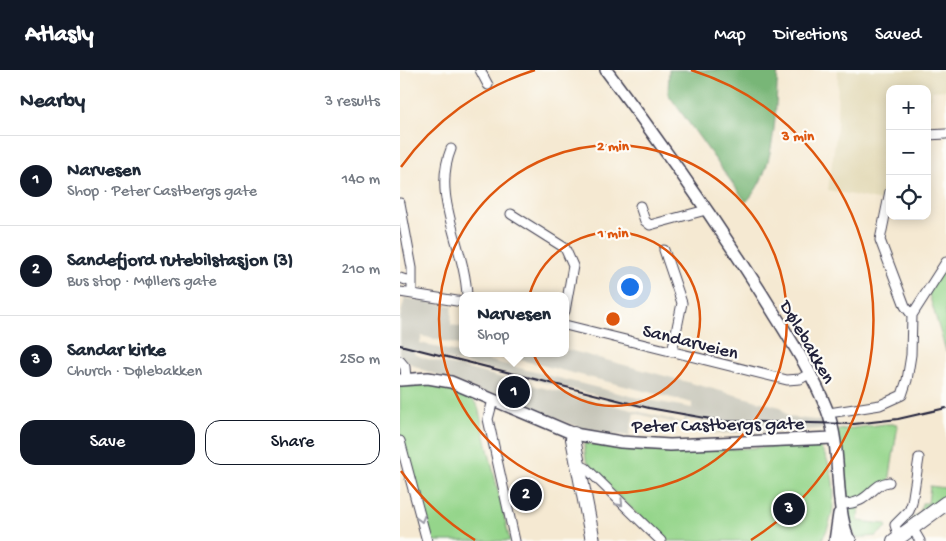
<!DOCTYPE html>
<html lang="en">
<head>
<meta charset="utf-8">
<style>
  :root { --surface:#fff; --page:#f6f6f7; --text:#1f2937; --muted:#747a83; --line:#e0e1e3; --accent:#111827 }
  body { margin:0; font-family:"Gochi Hand",sans-serif; background:var(--page); color:var(--text) }
  .controls { position:absolute; right:15px; top:15px; display:grid; overflow:hidden; border-radius:10px; box-shadow:0 2px 12px #0003 }
  .controls button { width:45px; height:45px; display:grid; place-items:center; padding:0; border:0; border-bottom:1px solid var(--line); background:var(--surface); color:var(--text); font:25px sans-serif }
  .you { position:absolute; left:229px; top:216px; width:18px; height:18px; margin:-12px; border:4px solid #fff; border-radius:50%; background:#1a73e8; box-shadow:0 0 0 8px #1a73e833 }
  .badge { display:grid; place-items:center; width:32px; height:32px; border-radius:50%; background:var(--accent); color:#fff; font-size:16px; font-weight:700 }
  .pin { position:absolute; translate:-50% -50%; border:2px solid #fff; box-shadow:0 1px 5px #0006 }
  .popup { position:absolute; left:59px; top:222px; width:110px; height:65px; box-sizing:border-box; display:grid; place-content:center; border-radius:10px; background:var(--surface); filter:drop-shadow(0 1px 4px #0005); font-size:16px; white-space:nowrap; color:var(--muted) }
  .popup b { font-size:19px; color:var(--text) }
  .popup::after { content:''; position:absolute; left:50%; top:100%; margin-left:-10px; border:10px solid transparent; border-top-color:var(--surface) }
  .list { margin:0; padding:0; list-style:none }
  h2 { display:flex; justify-content:space-between; align-items:center; height:65px; margin:0; padding:0 20px; font-size:21px }
  h2 small { font-size:16px; font-weight:400; color:var(--muted) }
  .list li { display:grid; grid-template-columns:32px 1fr auto; gap:15px; align-items:center; box-sizing:border-box; height:90px; padding:0 20px; border-top:1px solid var(--line) }
  .list b { display:block; font-size:19px; white-space:nowrap }
  .list p { margin:0; font-size:16px; white-space:nowrap; color:var(--muted) }
  .list em { font-size:16px; font-style:normal; color:var(--muted) }
  .actions { display:flex; gap:10px; padding:15px 20px }
  .actions a { flex:1; padding:11px 0; border:1px solid var(--accent); border-radius:15px; text-align:center; font-size:18px; color:var(--accent) }
  .actions .main { background:var(--accent); color:#fff }
  .icon { flex:none; width:28px; height:28px; fill:none; stroke:currentColor; stroke-width:2; stroke-linecap:round; stroke-linejoin:round }
  .map { position:relative; flex:none; width:546px; height:471px; overflow:hidden }
  header { display:flex; align-items:center; gap:30px; box-sizing:border-box; height:70px; padding:0 25px; background:var(--accent); color:#fff }
  header strong { font-size:24px }
  nav { display:flex; gap:28px; margin-inline-start:auto; font-size:18px }
  main { display:flex }
  aside { flex:1; background:var(--surface) }
  .map>svg:first-child { display:block }
  .built { fill:#e4dbba }
  .industrial { fill:#c6c5b8; fill-rule:evenodd }
  .green { fill:#95d58b; stroke:#5c7c63 }
  .forest { fill:#78b677; stroke:#4d6c59 }
  .lines { fill:none; stroke-linecap:round; stroke-linejoin:round }
  .street-casing { stroke:#424052; stroke-width:11 }
  .secondary-casing { stroke:#424052; stroke-width:14 }
  .primary-casing { stroke:#424052; stroke-width:16 }
  .street { stroke:#fff; stroke-width:9 }
  .secondary { stroke:#fff; stroke-width:11 }
  .primary { stroke:#fff; stroke-width:14 }
  .rail { stroke:#22223b; stroke-width:2 }
  .oneway { stroke:#9c9ca7 }
  .ring { fill:none; stroke:#de560e; stroke-width:2.5 }
  .labels { text-anchor:middle; stroke-width:4.5; stroke-linejoin:round; paint-order:stroke }
  .street-label { font-size:19px; fill:#22223b; stroke:#fdfcf7 }
  .centre { fill:#de560e; stroke:#fdfcf7; stroke-width:2.5 }
  .ring-label { font-size:15px; text-anchor:middle; font-weight:bold; fill:#de560e; stroke:#fdfcf7; stroke-width:4.5; stroke-linejoin:round; paint-order:stroke }
</style>
</head>
<body>
<header>
<strong>Atlasly</strong>
<nav><a>Map</a><a>Directions</a><a>Saved</a></nav>
</header>
<main>
<aside>
<h2>Nearby<small>3 results</small></h2>
<ul class="list">
<li><span class="badge">1</span><div><b>Narvesen</b><p>Shop · Peter Castbergs gate</p></div><em>140 m</em></li>
<li><span class="badge">2</span><div><b>Sandefjord rutebilstasjon (3)</b><p>Bus stop · Møllers gate</p></div><em>210 m</em></li>
<li><span class="badge">3</span><div><b>Sandar kirke</b><p>Church · Dølebakken</p></div><em>250 m</em></li>
</ul>
<div class="actions"><a class="main">Save</a><a>Share</a></div>
</aside>
<div class="map">
<svg width="546" height="471" viewBox="0 0 546 471">
  <rect width="100%" height="100%" fill="#fdfcf7"/>
  <filter id="ink" filterUnits="userSpaceOnUse"><feTurbulence type="fractalNoise" baseFrequency=".02" numOctaves="2"/><feDisplacementMap in="SourceGraphic" scale="10" xChannelSelector="R" yChannelSelector="G"/><feConvolveMatrix kernelMatrix="1 2 1 2 8 2 1 2 1" color-interpolation-filters="sRGB"/></filter>
  <filter id="wash" filterUnits="userSpaceOnUse"><feTurbulence type="fractalNoise" baseFrequency=".0096" numOctaves="4" result="noise"/><feDisplacementMap in="SourceGraphic" scale="20" xChannelSelector="R" yChannelSelector="G"/><feGaussianBlur stdDeviation="1.12" result="paint"/><feColorMatrix in="noise" values="0 0 0 0 0 0 0 0 0 0 0 0 0 0 0 0 0 1.4 0 .05"/><feComposite in="paint" operator="in"/></filter>
  <g filter="url(#wash)">
    <rect width="100%" height="100%" fill="#f5e9d2"/>
    <!-- built -->
    <path class="built" d="M438,0H546V20L532,21L527,55V19H490V121L487,132L428,120L437,59Z"/>
    <!-- industrial -->
    <path class="industrial" d="M5,228L52,236L51,255L63,257V276L22,266L20,273L242,329L292,338V333L93,283H165V279L380,337L388,347L423,351V359L312,364L318,362L320,353L287,349L286,355L234,343L229,366L184,359L23,300L0,288V247ZM15,281L285,347L284,353L24,288L14,284Z"/>
    <!-- green -->
    <path class="green" d="M546,192V281L528,221Z
      M18,313C38,314 67,318 78,337L110,471H27L0,371V316Z
      M485,354H497V361L489,412L456,433L459,438L458,451L485,454L487,457L476,466L456,468L448,451L438,362L439,360Z
      M184,373L223,379L282,382L418,374C438,400 439,443 421,471H265L207,415L186,390Z
      M530,416L546,418V428L500,460L498,455L502,456L520,443L522,433H528Z"/>
    <!-- forest -->
    <path class="forest" d="M269,0H378C375,41 377,101 346,132L268,24Z"/>
  </g>
  <g filter="url(#ink)">
    <g class="lines">
      <!-- street casing -->
      <g class="street-casing">
        <path id="street" d="M80,0L88,15
          M527,65L546,64
          M51,79C31,128 65,176 67,226
          M490,121L480,170L505,236L512,245
          M0,133L12,198V212
          M240,136L245,151L250,155L306,140
          M111,144L165,178L173,196L165,241
          M264,180L282,233L272,282
          M0,208L12,212V218
          M0,222L63,232
          M165,255L387,310L400,309L409,304
          M0,291L5,297L6,309
          M93,330L88,349L115,471
          M429,343L480,335L502,325L507,310L511,285L512,245L546,192
          M0,371L27,471
          M179,395L186,398L261,471
          M440,434C471,435 470,414 489,412
          M513,459L520,471
          M499,468L495,455L509,441L512,433L519,388"/>
      </g>
      <!-- secondary casing -->
      <g class="secondary-casing">
        <path id="secondary" d="M206,0C261,73 313,147 362,224C384,260 412,301 427,340C443,381 433,430 449,471
          M0,310L28,308L51,312L174,364L221,372L270,375L433,368
          M435,471L439,444"/>
      </g>
      <!-- primary casing -->
      <g class="primary-casing">
        <path id="primary" d="M174,364L173,369L193,471
          M437,471L443,469L449,471
          M494,471L546,433"/>
      </g>
      <!-- street -->
      <use href="#street" class="street"/>
      <!-- secondary -->
      <use href="#secondary" class="secondary"/>
      <!-- primary -->
      <use href="#primary" class="primary"/>
      <!-- rail -->
      <path class="rail" d="M0,275L249,338L322,351L454,354L498,349L546,338"/>
    </g>
    <!-- one-way arrows -->
    <defs><path id="oneway-chevron" d="M-2-3.5L2.5 0L-2 3.5" fill="none" stroke-width="1.6" stroke-linecap="round" stroke-linejoin="round" transform="scale(1.25)"/></defs>
    <g class="oneway">
      <use href="#oneway-chevron" transform="translate(220 433) rotate(46)"/>
      <use href="#oneway-chevron" transform="translate(21 449) rotate(75)"/>
    </g>
  </g>
  <!-- distance rings -->
  <g class="ring">
    <circle cx="213" cy="249" r="87"/>
    <circle cx="213" cy="249" r="174"/>
    <path d="M75 470A261 261 0 0 1 1 401M1 97A261 261 0 0 1 135 0M291 0A261 261 0 0 1 351 470"/>
  </g>
  <g class="labels">
    <!-- street labels -->
    <g class="street-label">
      <text transform="translate(291 270) rotate(14)" y="7">Sandarveien</text>
      <text transform="translate(409 271) rotate(60)" y="7">Dølebakken</text>
      <text transform="translate(318 353) rotate(-1)" y="7">Peter Castbergs gate</text>
    </g>
  </g>
  <circle cx="213" cy="249" r="8" class="centre"/>
  <g class="ring-label">
    <text x="398" y="70">3 min</text>
    <text x="213" y="80">2 min</text>
    <text x="213" y="167">1 min</text>
  </g>
</svg>
<div class="controls">
<button>+</button>
<button>−</button>
<button><svg class="icon" aria-label="locate" viewBox="0 0 24 24"><circle cx="12" cy="12" r="6"/><path d="M12 2v4M12 18v4M2 12h4M18 12h4"/></svg></button>
</div>
<div class="you"></div>
<div class="pin badge" style="left:114px;top:322px">1</div>
<div class="popup"><b>Narvesen</b>Shop</div>
<div class="pin badge" style="left:126px;top:425px">2</div>
<div class="pin badge" style="left:389px;top:439px">3</div>
</div>
</main>
</body>
</html>
